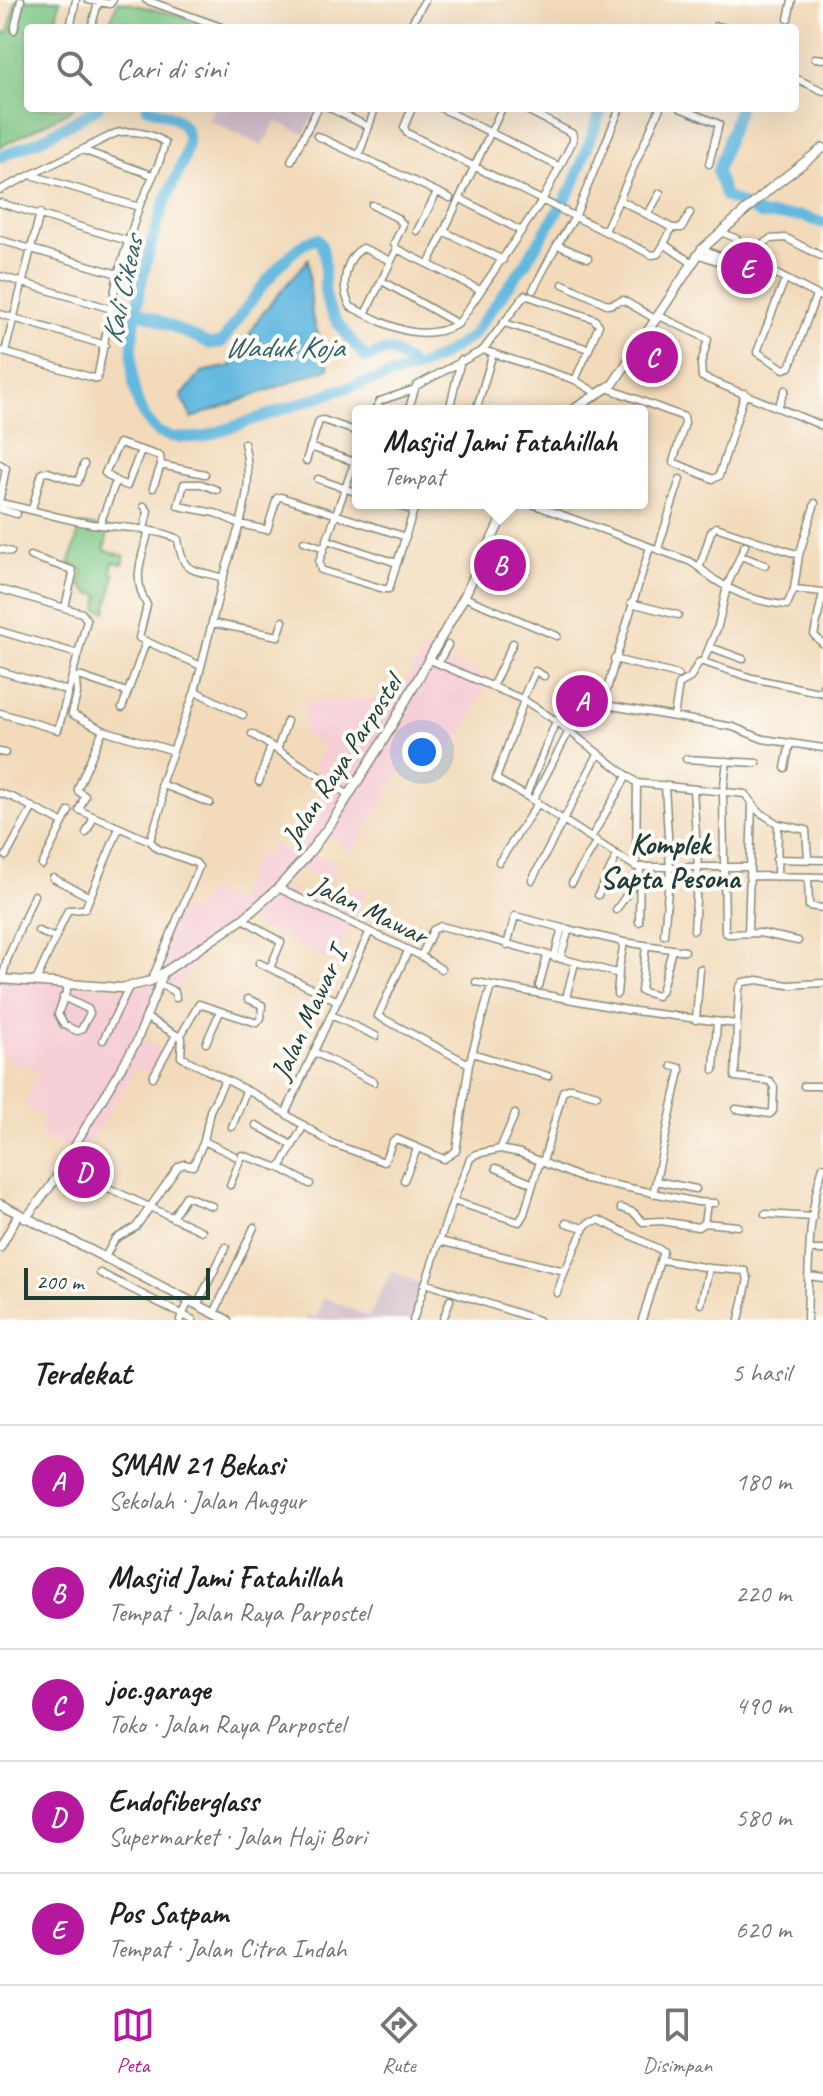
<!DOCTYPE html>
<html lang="id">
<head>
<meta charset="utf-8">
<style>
  :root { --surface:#fff; --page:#f2f2f2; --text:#202124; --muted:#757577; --line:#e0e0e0; --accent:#b5179e }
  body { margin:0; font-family:Caveat,sans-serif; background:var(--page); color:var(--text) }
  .scale { position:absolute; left:24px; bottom:20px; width:186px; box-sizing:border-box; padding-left:8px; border:4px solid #1f3d34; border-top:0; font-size:22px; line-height:28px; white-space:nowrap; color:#1f3d34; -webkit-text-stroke:6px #fdfcf7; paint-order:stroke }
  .you { position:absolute; left:422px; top:752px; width:28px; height:28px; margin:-20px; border:6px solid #fff; border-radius:50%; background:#1a73e8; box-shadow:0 0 0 12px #1a73e833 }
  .badge { display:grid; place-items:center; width:52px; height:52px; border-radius:50%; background:var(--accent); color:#fff; font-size:26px; font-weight:700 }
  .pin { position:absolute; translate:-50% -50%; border:4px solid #fff; box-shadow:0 2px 8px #0006 }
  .popup { position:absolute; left:352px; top:405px; width:296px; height:104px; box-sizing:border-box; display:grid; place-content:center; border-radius:8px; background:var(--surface); filter:drop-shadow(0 2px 6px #0005); font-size:26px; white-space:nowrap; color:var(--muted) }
  .popup b { font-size:30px; color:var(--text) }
  .popup::after { content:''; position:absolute; left:50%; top:100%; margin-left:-16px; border:16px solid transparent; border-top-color:var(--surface) }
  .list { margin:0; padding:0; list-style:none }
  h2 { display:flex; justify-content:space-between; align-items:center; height:104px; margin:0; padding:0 32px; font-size:34px }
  h2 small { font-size:26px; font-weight:400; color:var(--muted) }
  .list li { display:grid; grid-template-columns:52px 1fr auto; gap:24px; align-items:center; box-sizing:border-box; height:112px; padding:0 32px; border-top:2px solid var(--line) }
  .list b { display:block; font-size:30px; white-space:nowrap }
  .list p { margin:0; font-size:26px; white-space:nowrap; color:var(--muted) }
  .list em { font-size:26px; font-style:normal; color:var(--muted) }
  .icon { flex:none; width:44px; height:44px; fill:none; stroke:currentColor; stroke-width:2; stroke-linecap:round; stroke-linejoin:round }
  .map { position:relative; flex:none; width:823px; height:1320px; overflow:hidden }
  .search { position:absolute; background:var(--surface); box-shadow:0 8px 32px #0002; left:24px; right:24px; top:24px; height:88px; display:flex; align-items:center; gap:20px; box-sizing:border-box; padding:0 28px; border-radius:8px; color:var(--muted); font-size:30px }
  .sheet { height:664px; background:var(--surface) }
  nav { display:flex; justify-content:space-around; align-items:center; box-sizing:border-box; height:112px; border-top:2px solid var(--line); background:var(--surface); font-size:22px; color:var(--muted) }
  nav a { display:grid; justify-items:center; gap:4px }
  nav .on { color:var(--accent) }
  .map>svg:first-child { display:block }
  .built { fill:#f6cfd6 }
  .industrial { fill:#d1bdc9 }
  .green { fill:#7ec885; stroke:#4e825c; stroke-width:2 }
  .water { fill:#62b8df; stroke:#407a8a; stroke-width:2 }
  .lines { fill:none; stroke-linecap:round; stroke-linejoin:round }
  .river { stroke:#62b8df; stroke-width:11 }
  .minor-casing { stroke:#888c77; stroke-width:9 }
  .tertiary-casing { stroke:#888c77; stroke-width:10 }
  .secondary-casing { stroke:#888c77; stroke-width:11 }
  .minor { stroke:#fff; stroke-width:6 }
  .tertiary { stroke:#fff; stroke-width:7 }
  .secondary { stroke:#fff; stroke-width:8 }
  .labels { text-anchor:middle; stroke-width:8; stroke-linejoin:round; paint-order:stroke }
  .street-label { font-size:28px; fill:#1f3d34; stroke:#fdfcf7 }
  .water-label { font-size:30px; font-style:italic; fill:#336267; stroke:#fdfcf7 }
  .neighbourhood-label { font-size:30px; font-weight:bold; fill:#1f3d34; stroke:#fdfcf7 }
</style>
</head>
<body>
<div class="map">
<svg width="823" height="1320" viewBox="0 0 823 1320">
  <rect width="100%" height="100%" fill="#fdfcf7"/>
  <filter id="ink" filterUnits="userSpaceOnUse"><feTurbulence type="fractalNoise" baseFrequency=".0125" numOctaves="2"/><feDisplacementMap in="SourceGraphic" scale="16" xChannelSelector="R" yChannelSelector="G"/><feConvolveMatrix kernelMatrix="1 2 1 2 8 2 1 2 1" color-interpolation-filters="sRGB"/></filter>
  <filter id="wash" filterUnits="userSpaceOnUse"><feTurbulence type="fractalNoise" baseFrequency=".006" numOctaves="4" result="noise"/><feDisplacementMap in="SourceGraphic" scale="32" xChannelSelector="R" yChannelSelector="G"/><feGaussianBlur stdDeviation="1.8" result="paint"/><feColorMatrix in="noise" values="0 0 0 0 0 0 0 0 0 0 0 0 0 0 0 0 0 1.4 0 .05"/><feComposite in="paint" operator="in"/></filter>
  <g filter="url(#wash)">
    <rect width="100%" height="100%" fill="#f2daba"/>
    <!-- built -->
    <path class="built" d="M424,648L490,681L451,753L423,735L352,853L327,834L313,854L337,865L333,883L294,867L278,886L342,914L353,886L366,890L358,912L333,962L246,919L202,951L176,990L159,986L139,1038L162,1050L149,1073L137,1068L80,1156L38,1133L45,1119L24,1105L39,1071L24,1062L18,1069L0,1051V978L123,989L148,984L169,910L197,909L208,890L236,902L256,853L266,856L273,844L292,852L339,783L313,766L324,748L302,733L307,702L375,698L388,712Z
      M576,679L600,689L587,738L561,714Z"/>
    <!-- industrial -->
    <path class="industrial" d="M214,108H318L304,134L276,121L262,146L209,120Z
      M391,1271L421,1285L411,1320H304L307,1313L315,1318L324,1297L369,1317Z"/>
    <!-- green -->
    <path class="green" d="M16,0H60L54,28H28V108H75L0,147V32L8,33Z
      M118,1L232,28H107Z
      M81,524L109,528L104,550L125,556L123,564L113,562L111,573L115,574L106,612L97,609L100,595L89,593L80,585L83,570L69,565Z"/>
    <!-- water -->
    <path class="water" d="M308,259L312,316L329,368L192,418L181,397L202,372L231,366L260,316Z"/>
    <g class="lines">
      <!-- river -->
      <path class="river" d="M147,108C161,112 182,117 187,133C192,153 170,187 163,207C146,256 112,377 148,421C151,425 155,431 160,433C173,439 189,438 203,437L339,390L416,368L440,357L472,336L525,264L572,188L602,108
        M739,108L717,172L725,196L762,215L802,216L823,223
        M0,157L40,140L98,108
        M138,311L210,344L221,343C241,316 286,245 317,238C332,257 319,284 328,305C336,324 353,342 366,358L384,351H392L416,368"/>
    </g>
  </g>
  <g filter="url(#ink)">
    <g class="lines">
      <!-- minor casing -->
      <g class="minor-casing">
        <path id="minor" d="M88,0L110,4L113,0
          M146,0L224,28
          M788,19L792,0
          M716,26L726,28
          M70,28L76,0
          M91,28L98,3
          M409,28L425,0
          M14,30L21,0
          M815,58L823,59
          M795,78L823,91
          M330,108L369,127
          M412,108L404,127L407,133L652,255L658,254L664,244
          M441,108L560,167
          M680,108L719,124L709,164
          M317,136L450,198
          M82,150L152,175
          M359,155L375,108
          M291,161L318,108
          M31,175L139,207
          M0,190L116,133C131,130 154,133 165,143L159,163L139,207L118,274L97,379L0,351
          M461,199L521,231
          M620,200L672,228L664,244L692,263
          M0,203L128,241
          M648,214L660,193
          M672,228H682L690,213
          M417,231L437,192
          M605,231L660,108
          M445,232L503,260
          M721,232L737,239
          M0,240L118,274
          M557,245L575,217L620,108
          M397,249L480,290
          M702,249L732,261
          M697,254L723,263L735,264L770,239L786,238L823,257
          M745,258L823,298
          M391,261L363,248C344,258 340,290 351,307C386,324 418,345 458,324L543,199L573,141V134L523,108
          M429,263L502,108
          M0,276L112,309
          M785,279L757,352L784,369L790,367L816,295
          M382,281L458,324
          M563,284L609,305L623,300L655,319
          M533,290L557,245L588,258
          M0,314L105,345
          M365,314L397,249L394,244L403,224L397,218L372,205
          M657,315L708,339L701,364L702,377L823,426
          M504,323L589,349L575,380
          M483,350L525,295L594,319L599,325L589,349
          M5,352L40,213
          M607,388L684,417L685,423L673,462L713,479L719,476L745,393
          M778,407L785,390
          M374,411L380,401L415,389
          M408,411L416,386L483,350L575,380L598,394
          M458,411L451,410L450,406L461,360
          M476,411L493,353
          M310,447L355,462
          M358,452L319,562L321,570L384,589H389L416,503
          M306,461L319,421L323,420L358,432
          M0,464L6,468L0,498
          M161,465L205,474
          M318,479L358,493
          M116,481L127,486L141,450
          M217,490L201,484H184L178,506L215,513L240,524C248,495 251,472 244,443
          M0,503C31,509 61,519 92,524C121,528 151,527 178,539C183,575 191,568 223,578
          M390,503L414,511
          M529,503L689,561C699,566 706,574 715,580C738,595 760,603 787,605L794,589L823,592
          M0,509L17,514
          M32,509L42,473L48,472L78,482L84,464
          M100,524L116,481L105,473L119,443L160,456L161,465L153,488
          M144,529L148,511L144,506
          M149,530C142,558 131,578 147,605L139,638L201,666
          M327,540L397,563
          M304,541L324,548
          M650,547L603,702L606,705L733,727L763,739L823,748
          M0,549L11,552
          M658,549L680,479
          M799,555L815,503
          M30,556L72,570L73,574L65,607
          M741,556L765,565
          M700,566L711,532L716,527L799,555L794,589
          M0,589L82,613L87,620L58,730L0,713
          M823,593L814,635L823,644
          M464,597L557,636
          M631,603L678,615
          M212,623L278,636L283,621
          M0,631L78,654
          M710,647L743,659
          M614,659L678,675
          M430,660L524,700L556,721L637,783L745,794L758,811L778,824L806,830L808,859
          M703,662L752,678L823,693
          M438,663L448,645
          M0,671L68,691
          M823,686V687
          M492,687L513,643
          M195,691L243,715
          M127,692L79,676L76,679L77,694L72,714L103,730L171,750
          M522,700L535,671L544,676
          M524,700L496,779L526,796
          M122,708L146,642
          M674,717L679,684L690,678L699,662H703L718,626L727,586L745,545
          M556,721L526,796L636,867H749
          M103,730L78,788V791L85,796L79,810L150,841L158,849L196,863L199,867L152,979
          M252,734L349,795
          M277,750L287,721
          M0,752L5,753
          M686,759L757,763
          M727,761L723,793L725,932L728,934L760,933L798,941
          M785,768L790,743
          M259,782L271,746
          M161,784L210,803
          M693,789L698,868L694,930
          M0,793L14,798L63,823
          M533,800L569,731
          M86,833L94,817
          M591,838L627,776
          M150,841L162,804L161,784L195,691L223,578L240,524L267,530L277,498L281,497L406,537
          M6,856L33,807
          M776,859L823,860
          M499,862L538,803
          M42,865L69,811
          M636,867L637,783
          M749,876L823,877
          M777,877L778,824
          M808,877L809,906L823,908
          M53,878L90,897
          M532,880L598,754
          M572,883L597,841
          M278,888L421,956L441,969
          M598,895L617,855
          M616,910L639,877
          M243,919L281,942L270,968
          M639,922L640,868
          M38,931L55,938
          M748,934L752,804
          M664,935L670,868L665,786
          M507,945L515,916L562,928
          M646,946L641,991L657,996L661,992L672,950
          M408,951L378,1016L469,1064
          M421,956L433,930L441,926L616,973L619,969L624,942
          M554,958L562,928L624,942L685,951
          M560,959L569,929
          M259,963L338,1001
          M2,979L7,960L34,895
          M36,981L68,910L85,909L119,828
          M476,982L627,1010L737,1024L739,988L743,982L758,980L788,985L823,983
          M159,984L175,992L176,998
          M539,986L547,956
          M567,994L575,963
          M617,994L619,972
          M63,997L88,1009L90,1013L81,1030L77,1031L64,1025L58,1014L69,984
          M331,1015L376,1036
          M147,1018L182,1038L181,1057L256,1095L331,1143L384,1162L393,1141L397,1139L444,1159L456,1151L469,1064L491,986
          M696,1020L700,969
          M180,1037L199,1004L257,1023L261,1018L262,1005L248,999
          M103,1040L129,987
          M206,1043L220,1012
          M314,1052L374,1082
          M472,1053L548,1076
          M714,1070L717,1022
          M153,1077L176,1035
          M804,1086H823
          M736,1109L770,1114L773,1111L774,1087L770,1081L735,1077L737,1024
          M286,1112L369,933
          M256,1125L292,1145
          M304,1125L280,1168L310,1184
          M232,1127L246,1091
          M204,1141L235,1156
          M500,1149L515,1114
          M543,1162L563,1091L571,1088L597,1095
          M496,1168L533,1184
          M404,1180L417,1149
          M656,1181L696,1189
          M230,1185L242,1155L280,1168
          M106,1187L202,1231
          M653,1194L680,1071V1068L672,1066
          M453,1201L519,1222L524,1214L540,1161
          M621,1208L633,1212L643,1222L661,1221L698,1227L704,1223L707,1203
          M765,1214L813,1217
          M172,1218L186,1196L212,1206
          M566,1223L584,1228
          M704,1223L738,1226
          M439,1241L565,1271L584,1228L588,1223L599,1220L663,1251L642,1320
          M810,1250H823
          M105,1257L115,1239L136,1227L178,1167L184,1164L193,1166L204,1141L210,1111L225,1080
          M662,1260L709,1268L745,1271L748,1279L739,1320
          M100,1273L193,1320
          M809,1276L823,1278
          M425,1283L538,1320
          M557,1293L565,1271
          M701,1304L709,1268
          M197,1305L226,1247
          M214,1314L254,1227
          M180,1320L189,1301
          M413,1320L453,1201L470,1159L476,1154L500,1149L520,1153L581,1178L697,1202L715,1203
          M443,1320L450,1300
          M807,1320C809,1270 807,1214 823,1167"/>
      </g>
      <!-- tertiary casing -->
      <g class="tertiary-casing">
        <path id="tertiary" d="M25,1219L50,1187L136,1043L163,975
          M0,1248L18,1215"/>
      </g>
      <!-- secondary casing -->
      <g class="secondary-casing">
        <path id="secondary" d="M571,411L613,384L702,249L771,188L823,148
          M0,979L121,988L151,981L243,919L278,888L306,857L332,822L383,741L464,597L509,503
          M0,1204L227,1320"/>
      </g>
      <!-- minor -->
      <use href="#minor" class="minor"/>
      <!-- tertiary -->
      <use href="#tertiary" class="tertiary"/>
      <!-- secondary -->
      <use href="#secondary" class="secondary"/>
    </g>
  </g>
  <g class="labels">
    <!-- street labels -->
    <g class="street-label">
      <text transform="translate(341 760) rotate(-57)" y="10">Jalan Raya Parpostel</text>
      <text transform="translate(370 909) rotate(26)" y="10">Jalan Mawar</text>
      <text transform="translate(308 1013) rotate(-65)" y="10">Jalan Mawar I</text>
    </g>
    <!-- water labels -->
    <g class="water-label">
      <text transform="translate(122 290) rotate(-78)" y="10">Kali Cikeas</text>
      <text x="284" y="357">Waduk Koja</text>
    </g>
    <!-- neighbourhood labels -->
    <g class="neighbourhood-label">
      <text x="670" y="854">Komplek<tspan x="670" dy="34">Sapta Pesona</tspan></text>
    </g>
  </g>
</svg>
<div class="scale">200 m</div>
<div class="you"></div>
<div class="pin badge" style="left:582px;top:701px">A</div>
<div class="pin badge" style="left:500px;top:565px">B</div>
<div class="popup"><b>Masjid Jami Fatahillah</b>Tempat</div>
<div class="pin badge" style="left:652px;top:357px">C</div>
<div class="pin badge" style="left:84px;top:1172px">D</div>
<div class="pin badge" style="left:747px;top:268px">E</div>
<div class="search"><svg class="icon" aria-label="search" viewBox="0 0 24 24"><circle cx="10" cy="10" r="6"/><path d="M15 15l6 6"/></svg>Cari di sini</div>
</div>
<section class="sheet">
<h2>Terdekat<small>5 hasil</small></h2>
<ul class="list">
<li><span class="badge">A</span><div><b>SMAN 21 Bekasi</b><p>Sekolah · Jalan Anggur</p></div><em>180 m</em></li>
<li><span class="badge">B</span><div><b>Masjid Jami Fatahillah</b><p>Tempat · Jalan Raya Parpostel</p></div><em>220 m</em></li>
<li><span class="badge">C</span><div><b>joc.garage</b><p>Toko · Jalan Raya Parpostel</p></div><em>490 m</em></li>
<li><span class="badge">D</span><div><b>Endofiberglass</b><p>Supermarket · Jalan Haji Bori</p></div><em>580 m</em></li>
<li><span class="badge">E</span><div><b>Pos Satpam</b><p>Tempat · Jalan Citra Indah</p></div><em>620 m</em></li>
</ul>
</section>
<nav>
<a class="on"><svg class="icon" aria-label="map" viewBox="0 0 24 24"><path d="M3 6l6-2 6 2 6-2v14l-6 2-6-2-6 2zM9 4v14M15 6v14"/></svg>Peta</a>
<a><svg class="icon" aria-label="directions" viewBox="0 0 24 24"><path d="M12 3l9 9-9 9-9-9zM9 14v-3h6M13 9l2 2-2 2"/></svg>Rute</a>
<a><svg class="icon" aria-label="saved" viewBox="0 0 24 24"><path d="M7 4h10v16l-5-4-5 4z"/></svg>Disimpan</a>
</nav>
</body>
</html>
